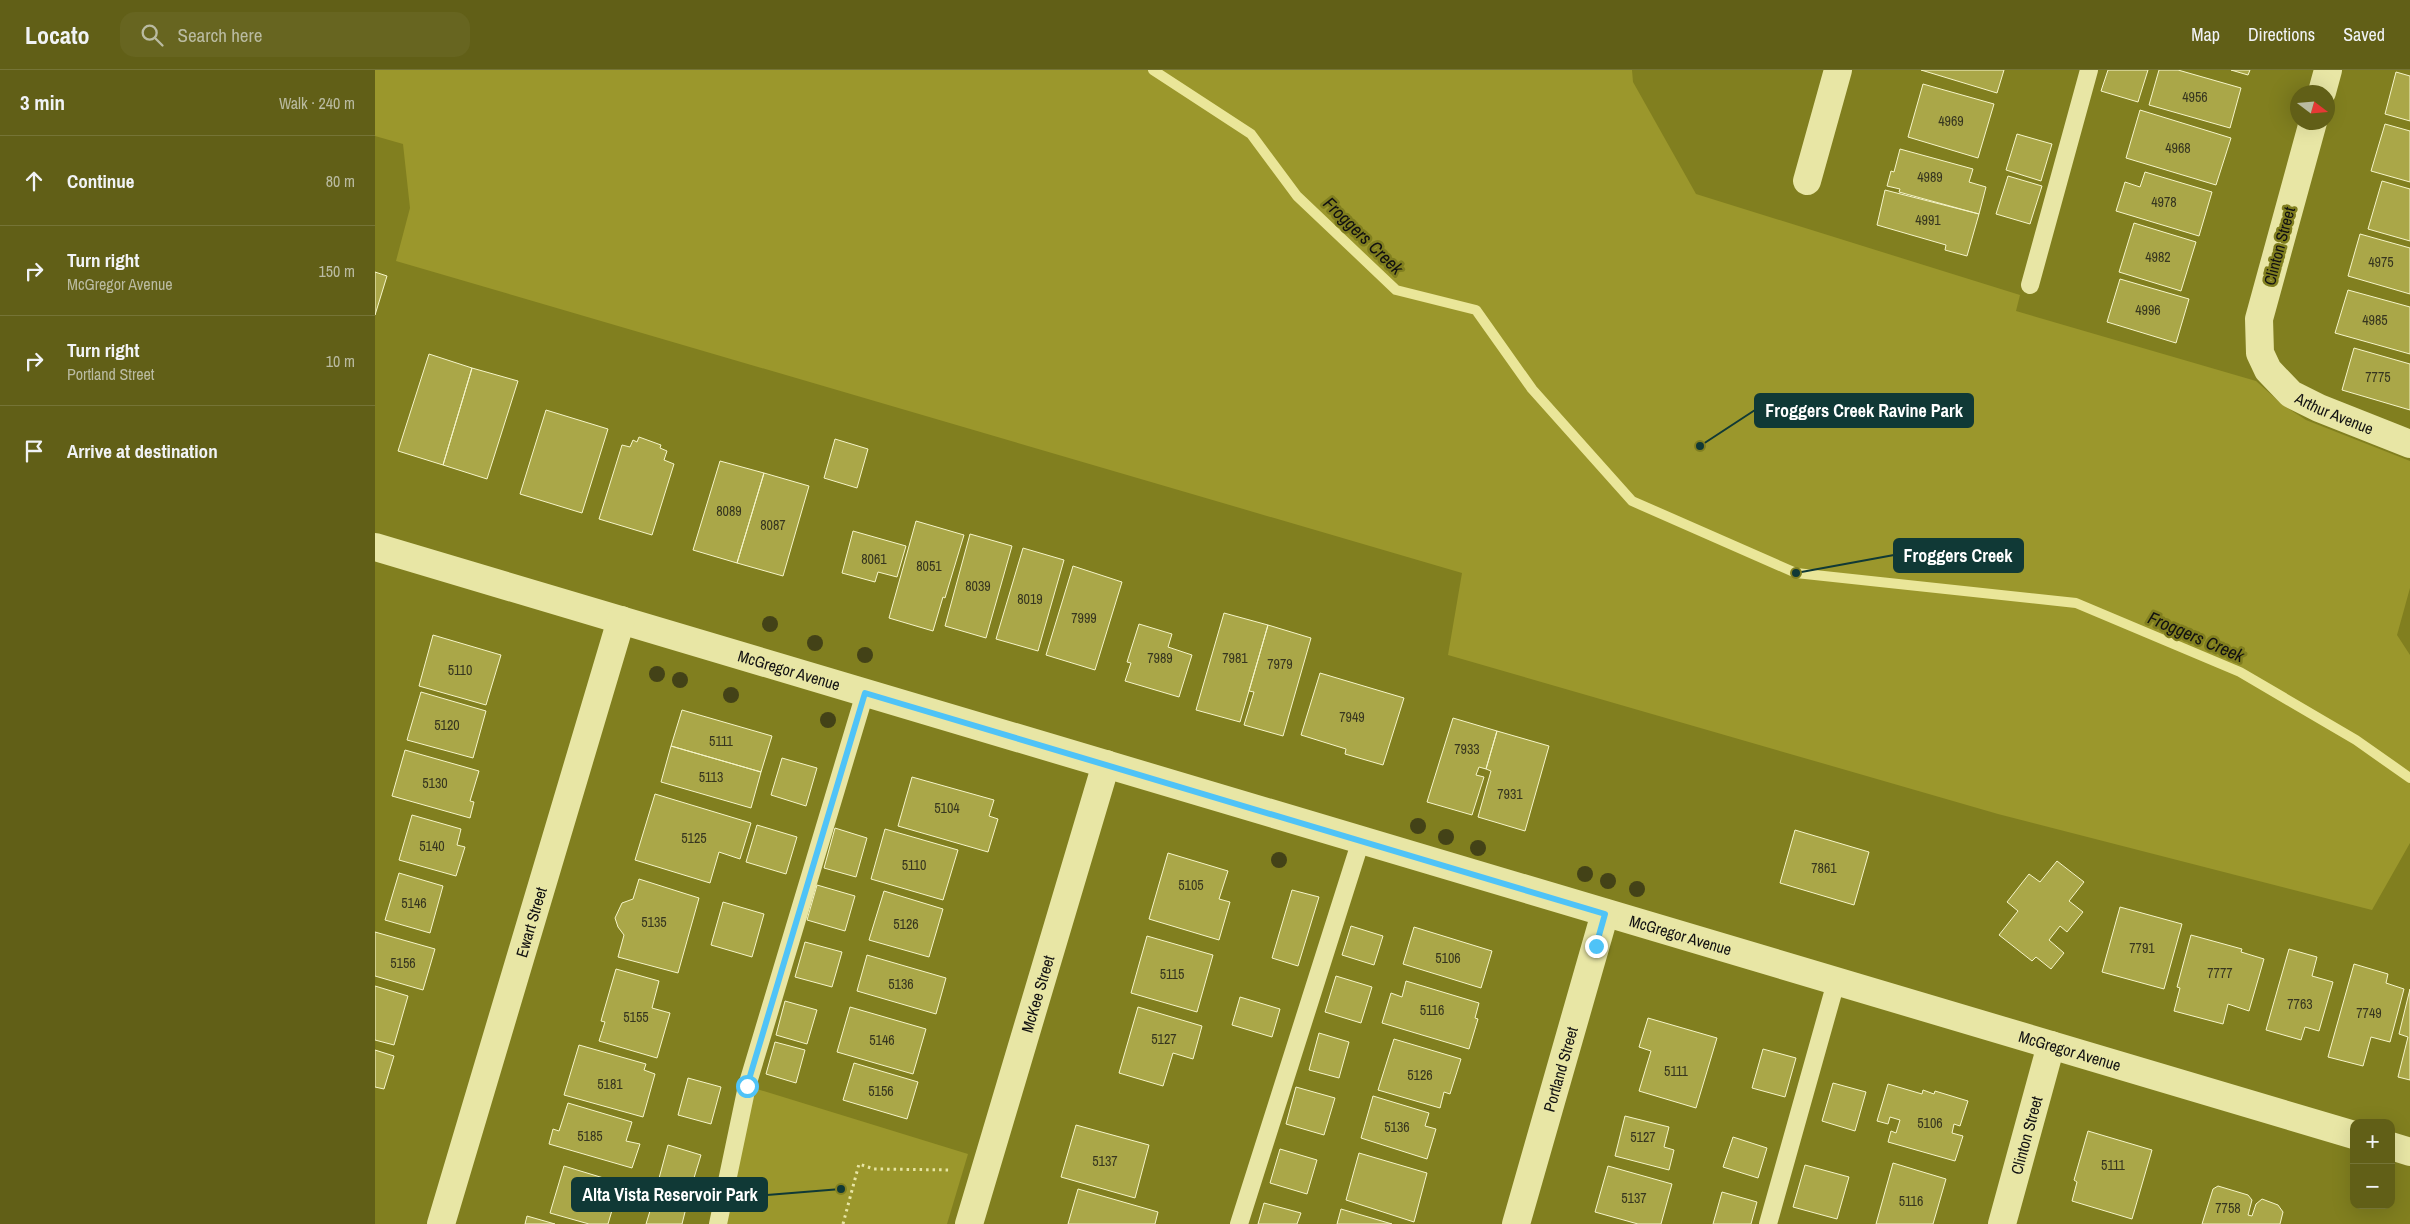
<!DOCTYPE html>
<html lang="en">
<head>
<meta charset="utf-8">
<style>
  :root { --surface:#615f17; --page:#676520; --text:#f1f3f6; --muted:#babba1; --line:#757436 }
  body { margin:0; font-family:"Archivo Narrow",sans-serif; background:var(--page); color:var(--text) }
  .controls { position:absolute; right:15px; bottom:15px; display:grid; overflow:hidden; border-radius:10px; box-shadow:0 5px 20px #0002 }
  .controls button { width:45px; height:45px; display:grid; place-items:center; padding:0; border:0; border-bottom:1px solid var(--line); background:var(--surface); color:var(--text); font:25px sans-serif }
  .compass { position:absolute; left:1915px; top:15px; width:45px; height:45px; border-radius:50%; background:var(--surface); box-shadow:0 5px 20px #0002; rotate:106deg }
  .stop { position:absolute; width:15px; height:15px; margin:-11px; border:4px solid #4fc3f7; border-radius:50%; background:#fff }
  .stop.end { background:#4fc3f7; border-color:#fff; box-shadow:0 1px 5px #0008 }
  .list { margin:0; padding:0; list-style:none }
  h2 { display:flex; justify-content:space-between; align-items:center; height:65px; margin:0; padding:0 20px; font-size:21px }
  h2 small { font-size:16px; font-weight:400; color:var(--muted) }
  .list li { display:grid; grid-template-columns:32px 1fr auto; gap:15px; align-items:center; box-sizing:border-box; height:90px; padding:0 20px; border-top:1px solid var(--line) }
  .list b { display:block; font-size:19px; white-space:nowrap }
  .list p { margin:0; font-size:16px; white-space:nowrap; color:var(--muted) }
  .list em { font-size:16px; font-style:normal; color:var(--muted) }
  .icon { flex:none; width:28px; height:28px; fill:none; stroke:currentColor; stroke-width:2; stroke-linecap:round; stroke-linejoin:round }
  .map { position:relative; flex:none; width:2035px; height:1154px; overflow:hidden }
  header { display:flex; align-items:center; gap:30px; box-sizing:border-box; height:70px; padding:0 25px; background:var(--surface); border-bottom:1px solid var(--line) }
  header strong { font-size:24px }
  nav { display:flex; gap:28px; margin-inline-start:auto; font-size:18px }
  .search { width:350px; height:45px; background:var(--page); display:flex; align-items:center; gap:12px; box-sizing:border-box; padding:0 18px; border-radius:15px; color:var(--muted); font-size:19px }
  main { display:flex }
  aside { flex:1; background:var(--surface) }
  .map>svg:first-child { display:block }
  .green { fill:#9b972c }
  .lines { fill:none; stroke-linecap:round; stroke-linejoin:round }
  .stream { stroke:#eae699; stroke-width:10 }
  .building { fill:#aaa748; stroke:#f6f5c9 }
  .path { stroke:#e8e6a5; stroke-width:3; stroke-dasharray:2.5 4; stroke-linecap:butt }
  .lane { stroke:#e8e6a5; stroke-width:18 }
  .street { stroke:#e8e6a5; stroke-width:28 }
  .tree { fill:#434217 }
  .route { stroke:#4fc3f7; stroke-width:6 }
  .labels { text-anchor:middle; stroke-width:5; stroke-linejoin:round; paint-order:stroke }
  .number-label { font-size:14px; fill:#37361f }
  .street-label { font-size:16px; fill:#111; stroke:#817f1f }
  .water-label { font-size:18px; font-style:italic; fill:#111; stroke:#817f1f }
  .leader { fill:none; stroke:#103936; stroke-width:2 }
  .callout-dot { fill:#103936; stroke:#817f1f; stroke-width:2 }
  .callout { fill:#103936; stroke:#103936; stroke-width:2 }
  .callout-label { font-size:18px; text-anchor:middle; font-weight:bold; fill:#fff }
</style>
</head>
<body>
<header>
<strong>Locato</strong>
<div class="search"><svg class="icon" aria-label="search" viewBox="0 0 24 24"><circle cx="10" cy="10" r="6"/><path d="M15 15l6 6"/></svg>Search here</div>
<nav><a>Map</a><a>Directions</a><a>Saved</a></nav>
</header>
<main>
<aside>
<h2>3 min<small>Walk · 240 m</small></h2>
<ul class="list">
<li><svg class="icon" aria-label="ahead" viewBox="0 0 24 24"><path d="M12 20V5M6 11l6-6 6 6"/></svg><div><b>Continue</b></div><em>80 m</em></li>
<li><svg class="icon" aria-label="right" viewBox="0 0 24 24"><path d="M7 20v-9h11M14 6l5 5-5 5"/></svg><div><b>Turn right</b><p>McGregor Avenue</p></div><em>150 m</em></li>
<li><svg class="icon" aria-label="right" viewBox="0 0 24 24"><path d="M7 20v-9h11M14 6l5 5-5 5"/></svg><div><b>Turn right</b><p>Portland Street</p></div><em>10 m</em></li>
<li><svg class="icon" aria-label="arrive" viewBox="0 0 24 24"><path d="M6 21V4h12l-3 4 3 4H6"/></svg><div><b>Arrive at destination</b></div></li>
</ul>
</aside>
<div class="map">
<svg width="2035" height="1154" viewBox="0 0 2035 1154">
  <rect width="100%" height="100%" fill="#817f1f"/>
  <!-- green -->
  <path class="green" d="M0,0H1257L1258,12L1321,124L1645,225L1641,241L1881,311L1908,335L1931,350L2035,391V518L2022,565L2035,585V773L1997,840L1623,744L1073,585L1087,503L21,191L35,138L28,74L0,66Z
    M372,1016L593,1084L572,1154H343Z"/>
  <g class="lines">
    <!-- stream -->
    <path class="stream" d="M778,0L876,64L922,126L1021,220L1101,240L1157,319L1257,431L1421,503L1701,533L1865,602L1981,670L2035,708"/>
  </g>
  <!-- building -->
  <path class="building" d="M1546,0H1629L1622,23Z
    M1733,0H1773L1763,32L1726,21Z
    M1784,0H1803L1866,18L1855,58L1774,35Z
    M1856,0H1875L1873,5Z
    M2021,2L2035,6V51L2010,44Z
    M1548,14L1619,34L1603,88L1533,67Z
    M1765,40L1856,68L1841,115L1751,88Z
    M2010,54L2035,61V112L1996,101Z
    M1642,64L1677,74L1666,111L1631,100Z
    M1525,79L1598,99L1594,112L1611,117L1604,144L1524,122L1525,119L1512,116L1516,101L1519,102Z
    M1770,102L1837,122L1824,166L1741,141L1750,112L1765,117Z
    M1633,106L1667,116L1655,154L1621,144Z
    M2007,111L2035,119V171L1993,159Z
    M1510,120L1604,144L1592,186L1570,180L1571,175L1502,155Z
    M1759,153L1821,172L1806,221L1744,202Z
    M1985,164L2035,178V224L1973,206Z
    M0,202L12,206L0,245Z
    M1745,209L1814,229L1801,273L1732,252Z
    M1973,220L2035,237V284L1960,263Z
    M1979,278L2035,294V340L1967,320Z
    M54,284L97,298L68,395L23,381Z
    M97,298L143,311L112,409L68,395Z
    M171,340L233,359L207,443L145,424Z
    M264,367L286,375L285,378L292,381L289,390L299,394L277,465L224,449L247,375L255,377L258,370L262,372Z
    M460,369L493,379L482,418L449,408Z
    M345,391L389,403L362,493L318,480Z
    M389,403L434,416L408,506L362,493Z
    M541,451L589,465L570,528L568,527L558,561L514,548Z
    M478,461L531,476L522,507L503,502L500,512L467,503Z
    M595,464L637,476L611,568L570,556Z
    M648,478L689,490L663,581L621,569Z
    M698,496L747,512L720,600L671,585Z
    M849,543L893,555L865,652L821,640Z
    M764,554L797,564L793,577L817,585L804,627L750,611L756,593L752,592Z
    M893,555L936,568L908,666L869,655L879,622L874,621Z
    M58,565L126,585L111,635L44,616Z
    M945,603L1029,628L1008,695L970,684L971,679L926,665Z
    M46,622L111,641L98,688L32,670Z
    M307,640L397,666L386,702L296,676Z
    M1078,648L1122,661L1111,699L1104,697L1101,705L1109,707L1097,745L1052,732Z
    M1122,661L1174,676L1150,761L1103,747L1116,701L1111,699Z
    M296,676L386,702L376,738L286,712Z
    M30,680L104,701L95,731L99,732L95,748L17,726Z
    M407,688L442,698L431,736L396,725Z
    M537,707L619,730L614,746L623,749L613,782L523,756Z
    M280,724L376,753L365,789L344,782L335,813L260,790Z
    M37,745L86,759L82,775L90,777L81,806L24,790Z
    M382,755L422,767L411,804L371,792Z
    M460,758L492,768L481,807L449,798Z
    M510,759L583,780L568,830L496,809Z
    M1420,760L1494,782L1479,835L1405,813Z
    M793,783L853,801L844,829L855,832L844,870L774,849Z
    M1682,791L1709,812L1694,831L1708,842L1692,862L1685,856L1674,870L1689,883L1676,899L1661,887L1657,891L1624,865L1643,841L1632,832L1654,804L1665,812Z
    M24,803L68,816L55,863L10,850Z
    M264,809L324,828L303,903L243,887L249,865L243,857L240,848L247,833L258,829Z
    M442,815L480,826L470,861L432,850Z
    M917,820L944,827L923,896L897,888Z
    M509,821L568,839L554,887L494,870Z
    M348,832L389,844L377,887L336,875Z
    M1745,837L1807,854L1789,919L1727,902Z
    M976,856L1008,866L999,895L967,885Z
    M1039,857L1117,881L1106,918L1028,894Z
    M0,862L60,879L48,920L0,906Z
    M1816,865L1867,879L1866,882L1889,889L1874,941L1853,934L1848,954L1799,941L1805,918L1802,917Z
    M772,866L838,885L822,942L756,923Z
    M430,872L467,882L457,917L420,907Z
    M1914,879L1942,887L1937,906L1958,912L1944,961L1930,957L1926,970L1891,960Z
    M492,885L571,908L561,944L482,921Z
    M1979,894L2013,904L2011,913L2029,919L2015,972L1996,967L1988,996L1953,987Z
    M241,899L284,911L277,938L295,943L282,988L224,971L230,952L226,951Z
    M961,906L997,917L986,953L950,942Z
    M1031,911L1104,933L1100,948L1103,949L1094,979L1007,953L1016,923L1027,927Z
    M0,916L33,926L19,975L0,970Z
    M2035,919V1010L2023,1007L2033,967L2024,964Z
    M865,927L905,939L897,967L857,955Z
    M410,931L442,940L432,974L401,965Z
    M475,937L551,959L538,1004L462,982Z
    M763,937L827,956L818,989L798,983L788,1016L744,1003Z
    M1273,948L1342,968L1321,1038L1264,1021L1276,981L1264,977Z
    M944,963L974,972L964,1008L934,1000Z
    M1019,969L1086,989L1075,1024L1069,1022L1065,1038L1003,1020Z
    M400,972L430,980L421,1013L391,1004Z
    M204,975L271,994L269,1000L280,1004L268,1047L189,1025Z
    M1388,979L1421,988L1410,1027L1377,1018Z
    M0,980L19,986L9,1019L0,1017Z
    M479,993L543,1012L532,1049L468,1030Z
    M313,1008L346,1017L336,1054L303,1045Z
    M1458,1013L1491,1022L1480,1061L1447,1051Z
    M1513,1014L1547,1024L1548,1020L1559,1024L1560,1021L1593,1031L1585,1056L1579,1054L1577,1063L1588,1066L1580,1091L1513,1072L1516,1061L1521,1063L1525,1050L1515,1047L1513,1054L1502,1051Z
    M921,1017L960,1028L949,1065L911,1054Z
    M998,1026L1054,1043L1050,1056L1061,1059L1052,1089L986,1068Z
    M193,1033L257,1052L251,1071L265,1074L257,1098L174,1074L178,1059L184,1061Z
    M1250,1046L1294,1057L1289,1077L1299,1080L1294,1100L1240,1086Z
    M701,1055L774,1075L760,1128L686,1107Z
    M1713,1061L1777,1080L1757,1149L1697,1131L1702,1112L1699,1110Z
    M1358,1067L1392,1078L1383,1108L1348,1097Z
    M293,1075L326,1085L315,1121L283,1112Z
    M905,1079L942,1090L932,1124L895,1113Z
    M984,1083L1052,1103L1039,1152L971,1130Z
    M1518,1093L1571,1109L1558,1154H1501Z
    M1430,1095L1474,1107L1462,1149L1418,1137Z
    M189,1096L245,1113L233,1154H214L175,1143Z
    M1233,1096L1297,1114L1286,1154H1263L1220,1142Z
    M1843,1116L1873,1125L1877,1130L1873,1145L1877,1146L1881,1134L1887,1129L1903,1135L1908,1142L1905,1154H1827L1838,1119Z
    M703,1119L783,1142L780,1154H693Z
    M1347,1122L1382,1132L1376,1154H1338Z
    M279,1128L311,1138L307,1154H271Z
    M889,1133L926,1143L922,1154H883Z
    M966,1139L1017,1154H962Z
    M152,1146L180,1154H150Z"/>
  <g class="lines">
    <!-- path -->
    <path class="path" d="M468,1154L484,1094L499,1099L577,1100"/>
    <!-- lane -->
    <path class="lane" d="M1655,215L1714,0
      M343,1154L372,1016L490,623
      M864,1154L986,770
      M1393,1154L1461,912"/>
    <!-- street -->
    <g class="street">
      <path d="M1947,22L1953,0"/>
      <path id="s1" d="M1938,52L1884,249L1885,283L1893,300L1916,324L1944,338L2035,374"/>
      <path d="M1432,111L1463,0"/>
      <path id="s2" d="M0,477L1979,1065"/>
      <path d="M2016,1076L2035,1082"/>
      <path id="s3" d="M66,1154L246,550"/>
      <path id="s4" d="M594,1154L731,694"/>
      <path id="s5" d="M1141,1154L1230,843"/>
      <path id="s6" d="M1627,1154L1676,975"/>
    </g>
  </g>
  <!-- trees -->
  <g class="tree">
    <circle cx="395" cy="554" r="8"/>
    <circle cx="440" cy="573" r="8"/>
    <circle cx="490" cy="585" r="8"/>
    <circle cx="282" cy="604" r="8"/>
    <circle cx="305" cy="610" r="8"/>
    <circle cx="356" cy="625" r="8"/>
    <circle cx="453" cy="650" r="8"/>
    <circle cx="1043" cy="756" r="8"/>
    <circle cx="1071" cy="767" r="8"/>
    <circle cx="1103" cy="778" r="8"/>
    <circle cx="904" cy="790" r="8"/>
    <circle cx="1210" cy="804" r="8"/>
    <circle cx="1233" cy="811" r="8"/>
    <circle cx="1262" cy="819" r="8"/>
  </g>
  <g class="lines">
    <!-- route -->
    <path class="route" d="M372,1016L490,623L1230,844L1221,876"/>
  </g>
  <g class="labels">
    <!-- number labels -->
    <g class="number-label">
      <text x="1820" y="32">4956</text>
      <text x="1576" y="56">4969</text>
      <text x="1803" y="83">4968</text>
      <text x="1555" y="112">4989</text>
      <text x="1789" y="137">4978</text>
      <text x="1553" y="155">4991</text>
      <text x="1783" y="192">4982</text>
      <text x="2006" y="197">4975</text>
      <text x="1773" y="245">4996</text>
      <text x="2000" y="255">4985</text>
      <text x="2003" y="312">7775</text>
      <text x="354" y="446">8089</text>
      <text x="398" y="460">8087</text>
      <text x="499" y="494">8061</text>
      <text x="554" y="501">8051</text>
      <text x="603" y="521">8039</text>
      <text x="655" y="534">8019</text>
      <text x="709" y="553">7999</text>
      <text x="785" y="593">7989</text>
      <text x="860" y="593">7981</text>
      <text x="905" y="599">7979</text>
      <text x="85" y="605">5110</text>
      <text x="977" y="652">7949</text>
      <text x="72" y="660">5120</text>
      <text x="346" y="676">5111</text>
      <text x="1092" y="684">7933</text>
      <text x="336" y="712">5113</text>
      <text x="60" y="718">5130</text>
      <text x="1135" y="729">7931</text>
      <text x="572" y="743">5104</text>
      <text x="319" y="773">5125</text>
      <text x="57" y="781">5140</text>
      <text x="539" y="800">5110</text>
      <text x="1449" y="803">7861</text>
      <text x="816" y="820">5105</text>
      <text x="39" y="838">5146</text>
      <text x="279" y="857">5135</text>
      <text x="531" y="859">5126</text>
      <text x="1767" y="883">7791</text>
      <text x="1073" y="893">5106</text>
      <text x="28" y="898">5156</text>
      <text x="1845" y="908">7777</text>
      <text x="797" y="909">5115</text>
      <text x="526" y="919">5136</text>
      <text x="1925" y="939">7763</text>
      <text x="1057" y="945">5116</text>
      <text x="1994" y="948">7749</text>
      <text x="261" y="952">5155</text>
      <text x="789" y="974">5127</text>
      <text x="507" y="975">5146</text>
      <text x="1301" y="1006">5111</text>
      <text x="1045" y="1010">5126</text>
      <text x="235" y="1019">5181</text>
      <text x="506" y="1026">5156</text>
      <text x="1555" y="1058">5106</text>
      <text x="1022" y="1062">5136</text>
      <text x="215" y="1071">5185</text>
      <text x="1268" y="1072">5127</text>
      <text x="730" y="1096">5137</text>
      <text x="1738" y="1100">5111</text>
      <text x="1259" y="1133">5137</text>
      <text x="1536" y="1136">5116</text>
      <text x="1853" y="1143">7758</text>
    </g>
    <!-- street labels -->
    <g class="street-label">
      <text transform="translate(1904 176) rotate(-75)" y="6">Clinton Street</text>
      <text dy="6" stroke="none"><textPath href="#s1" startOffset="338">Arthur Avenue</textPath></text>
      <text dy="6" stroke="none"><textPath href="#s2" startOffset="432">McGregor Avenue</textPath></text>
      <text dy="6" stroke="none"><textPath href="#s3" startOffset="315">Ewart Street</textPath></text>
      <text dy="6" stroke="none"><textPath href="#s2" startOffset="1362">McGregor Avenue</textPath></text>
      <text dy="6" stroke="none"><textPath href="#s4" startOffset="240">McKee Street</textPath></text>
      <text dy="6" stroke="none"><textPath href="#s2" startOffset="1768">McGregor Avenue</textPath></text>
      <text dy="6" stroke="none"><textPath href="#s5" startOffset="161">Portland Street</textPath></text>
      <text dy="6" stroke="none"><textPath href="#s6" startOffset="92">Clinton Street</textPath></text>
    </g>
    <!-- water labels -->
    <g class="water-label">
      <text transform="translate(988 166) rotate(44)" y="6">Froggers Creek</text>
      <text transform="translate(1821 567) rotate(23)" y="6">Froggers Creek</text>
    </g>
  </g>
  <!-- callouts -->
  <path class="leader" d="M1325 376L1380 340M1421 503L1519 485M466 1119L392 1125"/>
  <g class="callout-dot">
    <circle cx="1325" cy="376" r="5"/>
    <circle cx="1421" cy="503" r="5"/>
    <circle cx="466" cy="1119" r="5"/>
  </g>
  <g class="callout">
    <rect x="1380" y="324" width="218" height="33" rx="5"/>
    <rect x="1519" y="469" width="129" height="33" rx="5"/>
    <rect x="197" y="1108" width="195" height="33" rx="5"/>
  </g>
  <g class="callout-label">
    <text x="1489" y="347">Froggers Creek Ravine Park</text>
    <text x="1583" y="492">Froggers Creek</text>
    <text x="295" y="1131">Alta Vista Reservoir Park</text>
  </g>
</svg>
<div class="controls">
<button>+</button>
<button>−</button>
</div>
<svg class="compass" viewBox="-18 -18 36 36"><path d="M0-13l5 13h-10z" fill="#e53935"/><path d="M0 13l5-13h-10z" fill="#babba1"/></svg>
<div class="stop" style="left:372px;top:1016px"></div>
<div class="stop end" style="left:1221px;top:876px"></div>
</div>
</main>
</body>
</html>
